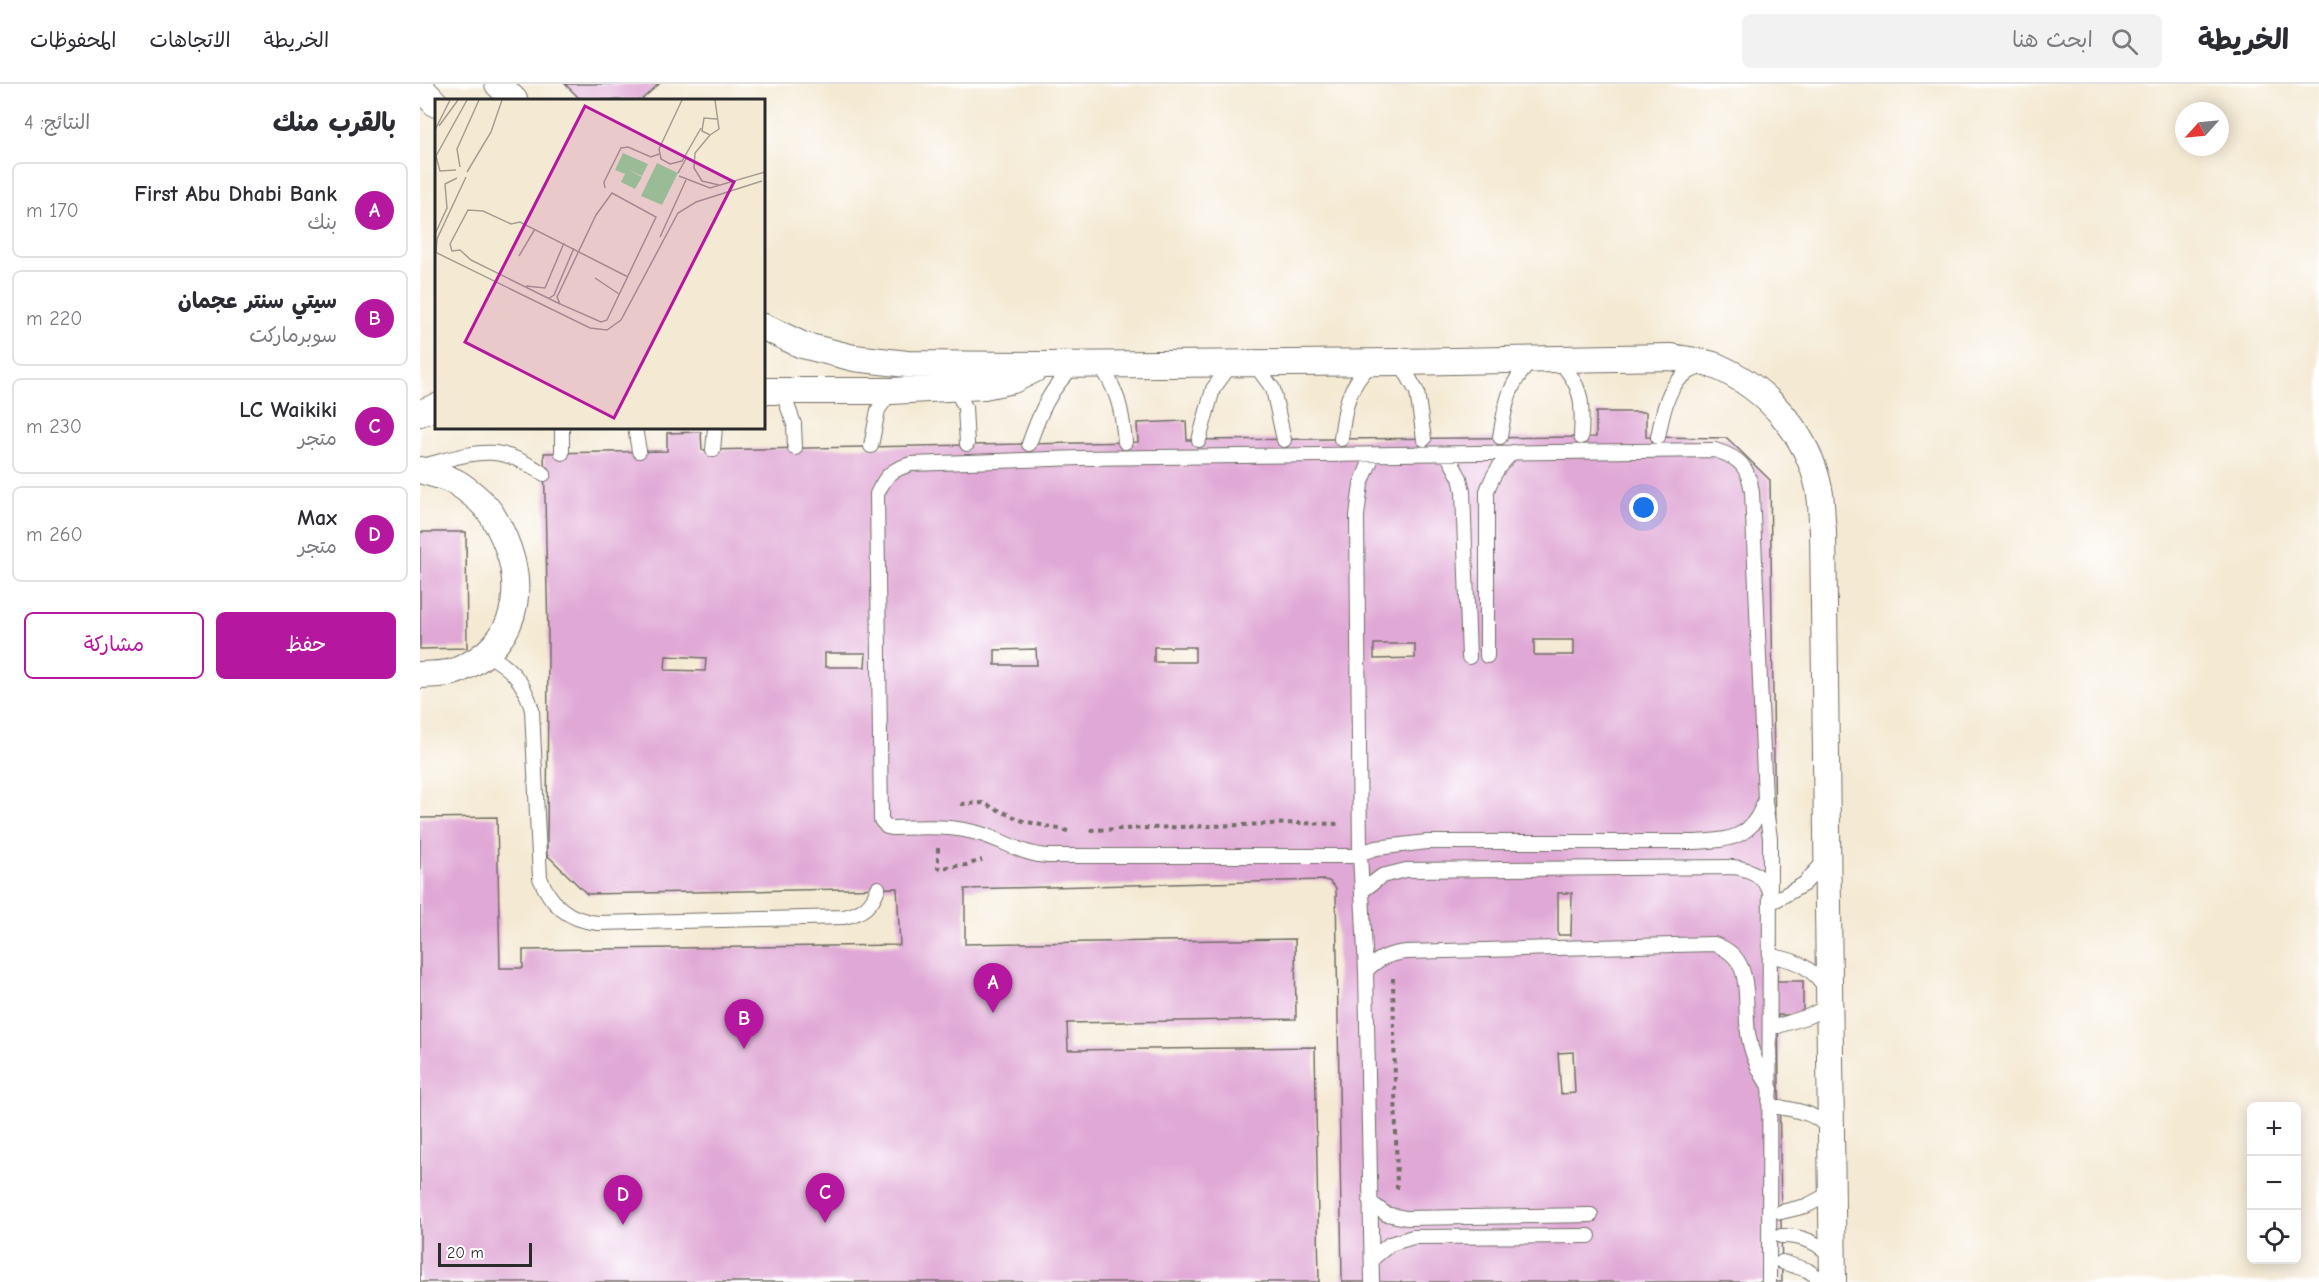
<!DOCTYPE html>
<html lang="ar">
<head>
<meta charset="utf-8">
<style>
  :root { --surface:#fff; --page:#f2f2f3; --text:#2b2b33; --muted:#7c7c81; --line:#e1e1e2; --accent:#b5179e }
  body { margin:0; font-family:"Comic Neue","Playpen Sans Arabic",sans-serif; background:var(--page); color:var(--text); direction:rtl }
  .controls { position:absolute; right:18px; bottom:18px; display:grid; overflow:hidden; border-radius:9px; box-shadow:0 3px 15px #0003 }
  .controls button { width:54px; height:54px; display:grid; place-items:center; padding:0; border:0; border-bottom:2px solid var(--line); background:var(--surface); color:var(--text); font:30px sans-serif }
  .compass { position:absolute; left:1755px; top:18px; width:54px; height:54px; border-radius:50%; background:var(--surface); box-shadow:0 3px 15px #0003; rotate:243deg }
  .scale { position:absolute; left:18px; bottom:15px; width:94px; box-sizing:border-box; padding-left:6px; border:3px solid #2b2b2b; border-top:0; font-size:16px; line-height:21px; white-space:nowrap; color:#2b2b2b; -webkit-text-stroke:4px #fff; paint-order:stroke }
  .you { position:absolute; left:1224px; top:424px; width:21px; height:21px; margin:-15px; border:4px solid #fff; border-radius:50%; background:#1a73e8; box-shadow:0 0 0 9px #1a73e833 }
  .badge { display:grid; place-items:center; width:39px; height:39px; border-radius:50%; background:var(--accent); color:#fff; font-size:20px; font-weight:700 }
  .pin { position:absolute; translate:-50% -50px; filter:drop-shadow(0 2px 3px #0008) }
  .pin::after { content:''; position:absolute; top:32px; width:21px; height:18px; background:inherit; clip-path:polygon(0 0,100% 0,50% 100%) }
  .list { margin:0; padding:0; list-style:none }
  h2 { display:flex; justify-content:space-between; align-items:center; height:78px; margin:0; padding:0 24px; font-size:26px }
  h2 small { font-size:20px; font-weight:400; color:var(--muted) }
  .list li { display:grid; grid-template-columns:39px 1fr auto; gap:18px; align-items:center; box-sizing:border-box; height:96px; margin:0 12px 12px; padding:0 12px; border:2px solid var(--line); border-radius:9px }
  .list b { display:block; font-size:22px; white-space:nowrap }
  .list p { margin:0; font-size:20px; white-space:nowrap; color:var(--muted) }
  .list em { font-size:20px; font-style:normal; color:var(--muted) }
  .actions { display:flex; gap:12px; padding:18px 24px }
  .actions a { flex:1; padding:14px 0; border:2px solid var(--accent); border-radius:9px; text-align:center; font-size:21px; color:var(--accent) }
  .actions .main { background:var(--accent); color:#fff }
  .icon { flex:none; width:33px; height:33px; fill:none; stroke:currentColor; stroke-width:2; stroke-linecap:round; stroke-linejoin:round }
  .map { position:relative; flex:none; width:1899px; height:1198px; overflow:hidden; direction:ltr }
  header { display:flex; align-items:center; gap:36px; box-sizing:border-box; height:84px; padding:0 30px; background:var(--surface); border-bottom:2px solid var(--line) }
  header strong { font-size:28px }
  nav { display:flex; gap:33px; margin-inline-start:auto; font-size:21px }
  .search { width:420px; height:54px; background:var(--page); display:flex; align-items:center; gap:15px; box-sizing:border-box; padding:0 21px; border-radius:9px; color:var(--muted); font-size:22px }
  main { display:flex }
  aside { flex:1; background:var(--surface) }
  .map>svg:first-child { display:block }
  .building { fill:#e0a8d5; fill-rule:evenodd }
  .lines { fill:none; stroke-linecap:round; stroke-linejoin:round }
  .lane-casing { stroke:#716e66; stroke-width:16 }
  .street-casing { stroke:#716e66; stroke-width:28 }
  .path { stroke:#716e66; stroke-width:4; stroke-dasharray:4.5 4.5; stroke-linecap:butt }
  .lane { stroke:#fff; stroke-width:14 }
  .street { stroke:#fff; stroke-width:26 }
  .inset-road { fill:none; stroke:#a49d90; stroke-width:1.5 }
  .view { fill:#b5179e; fill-opacity:0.15; stroke:#b5179e; stroke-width:3 }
  .inset-edge { fill:none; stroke:#2b2b2b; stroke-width:3 }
</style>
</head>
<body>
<header>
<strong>الخريطة</strong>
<div class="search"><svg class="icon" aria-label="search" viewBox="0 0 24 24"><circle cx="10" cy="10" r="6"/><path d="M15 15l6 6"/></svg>ابحث هنا</div>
<nav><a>الخريطة</a><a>الاتجاهات</a><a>المحفوظات</a></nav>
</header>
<main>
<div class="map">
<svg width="1899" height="1198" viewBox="0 0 1899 1198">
  <rect width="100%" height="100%" fill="#fff"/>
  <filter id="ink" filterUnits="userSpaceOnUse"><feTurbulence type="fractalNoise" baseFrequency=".0167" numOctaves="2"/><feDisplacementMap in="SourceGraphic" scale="12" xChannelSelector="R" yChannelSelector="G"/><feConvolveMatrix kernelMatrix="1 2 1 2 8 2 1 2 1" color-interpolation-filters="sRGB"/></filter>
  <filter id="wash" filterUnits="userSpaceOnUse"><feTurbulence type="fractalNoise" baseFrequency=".008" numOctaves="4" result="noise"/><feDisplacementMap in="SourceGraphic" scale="24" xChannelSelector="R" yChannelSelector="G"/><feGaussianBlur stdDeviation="1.35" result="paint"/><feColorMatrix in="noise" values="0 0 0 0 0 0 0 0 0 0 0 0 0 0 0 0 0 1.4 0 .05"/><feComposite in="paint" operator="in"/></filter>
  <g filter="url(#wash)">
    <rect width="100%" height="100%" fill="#f4e9d3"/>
    <g id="blocks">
      <!-- building -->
      <path class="building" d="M145,0H239L221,16H161Z
        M1176,328H1226V353L1307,354L1350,396L1357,897H1383V931H1358L1362,1198H922L916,804L909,797L904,796L545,805V860L875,855L876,935L647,939L648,966L895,963L899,1198H0V734L77,733L80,884H103V866L480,861L477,804L167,810L127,771L128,553L124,369L247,367V349L281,348L282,366L718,358L717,339L766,337L767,356L1176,353ZM1114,556H1154V571H1114ZM954,560H995V574L954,575ZM734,563H775V578H734ZM616,565L617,581H575V566ZM405,569H446L445,583H405ZM246,572L286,574L285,587L245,586ZM1138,809H1152L1151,851H1138ZM1153,968L1155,1009L1141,1010L1138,969Z
        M0,448H46L47,564L0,565Z"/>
    </g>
  </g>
  <g filter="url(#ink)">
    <use href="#blocks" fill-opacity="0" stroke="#716e66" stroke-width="1.5"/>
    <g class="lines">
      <!-- lane casing -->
      <g class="lane-casing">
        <path id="lane" d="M1138,276C1163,302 1163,319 1161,353
          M980,278L997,308L1004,355
          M679,279C698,307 702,325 705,358
          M834,279L853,305L864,356
          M535,304L545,323L547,360
          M362,307L374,340L375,364
          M142,344V369
          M215,344L219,367
          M1080,353C1085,323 1088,298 1112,277
          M1238,353C1244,324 1248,290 1283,283
          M921,355C925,322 927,304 952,279
          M779,356L793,305L812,279
          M609,360C620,329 630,303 656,281
          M451,362L458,326L471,307
          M293,366L295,344
          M1295,366C1320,374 1328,382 1332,408L1345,715C1333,755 1310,756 1274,758H1007L956,764L932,772H628C603,771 585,757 561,750C532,741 503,743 472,744L467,743L461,736L457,410C466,391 471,386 491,380L660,374Z
          M1027,370L1040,394L1043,407L1049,573
          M2,382C55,369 76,357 124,390
          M66,570C91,583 105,599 112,626L120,794C131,821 148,836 178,839L424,833C442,829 452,822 458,804
          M1067,572V407C1073,390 1080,380 1093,368
          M1345,718L1350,754L1349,1198
          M942,807L962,792L986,786L1313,783C1332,785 1342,792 1351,808
          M1356,816L1384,800L1405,777
          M1357,873C1379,877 1394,886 1406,905
          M946,887C958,874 969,870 986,868L1294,860C1336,874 1323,915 1328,949C1331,970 1339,988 1351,1005
          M1358,942L1389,932L1408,922
          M1359,1023C1380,1027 1397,1029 1410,1047
          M950,1118L966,1130L986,1134L1171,1131
          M1361,1128L1386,1122L1411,1109
          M1361,1152C1383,1152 1397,1158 1412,1173
          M952,1175L970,1160L993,1153L1169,1152
          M1362,1178L1387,1186L1405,1198
          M952,1198L946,887L940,770L937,432L941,400L953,371"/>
      </g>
      <!-- street casing -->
      <g class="street-casing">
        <path id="street" d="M78,0L94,16
          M0,3L16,20
          M344,243L382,261L434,274L487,280L620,281L980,278L1251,273C1265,276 1283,277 1296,282C1347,304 1388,350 1399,405C1402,418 1401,433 1403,446L1413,1198
          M344,307H471L564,302L593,296L615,285
          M0,329L16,323
          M0,386C12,390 28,393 39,400C49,407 65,420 72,431C108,489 107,558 36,587C26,591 11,590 0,591"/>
      </g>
      <!-- path -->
      <path class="path" d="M541,720L563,719L603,737L648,747
        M670,746L879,739L918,740
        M518,764V784L546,781L562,776
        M973,894L977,1105"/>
      <!-- lane -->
      <use href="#lane" class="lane"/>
      <!-- street -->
      <use href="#street" class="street"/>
    </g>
  </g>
  <!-- overview -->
  <g transform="translate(15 15)">
    <rect width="330" height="330" fill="#f4e9d3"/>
    <path d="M188,54L213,65L207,77L192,70L207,78L200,90L186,83L190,75L180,71ZM222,64L243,74L227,106L206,97Z" fill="#95da94"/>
    <path class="inset-road" d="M247,1L224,50L226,60L235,65L247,62L266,29M280,1L284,30L275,36L267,32L269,19L282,20M4,27L23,1M0,31L15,1M275,36L260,54L259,69L267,82L284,86M25,68L22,50L44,1M21,71L5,72L1,57L32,1M32,73L56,33L67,1M243,74L252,58M244,77L275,89L330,73M170,89L169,83L186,49L193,48L216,58L224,55M177,94L221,118L172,221L166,223L125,205L122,198L161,116ZM0,135L12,109L10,85L22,79M225,138L251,81M0,153L155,229L172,231L186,221L243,114L261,103L327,82M1,153L2,140L31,78M84,157L100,130M160,179L184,195M91,187L110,189L129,144M113,200L119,196L139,149M125,205L36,161L25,151L17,152L15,145L33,111L48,112L76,125L85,123L193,178"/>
    <path class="view" d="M150,7L299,83L179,319L30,243Z"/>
    <rect width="330" height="330" class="inset-edge"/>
  </g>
</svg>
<div class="controls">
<button>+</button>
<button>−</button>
<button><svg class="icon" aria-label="locate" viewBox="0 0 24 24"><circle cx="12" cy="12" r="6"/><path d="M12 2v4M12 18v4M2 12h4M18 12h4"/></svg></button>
</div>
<svg class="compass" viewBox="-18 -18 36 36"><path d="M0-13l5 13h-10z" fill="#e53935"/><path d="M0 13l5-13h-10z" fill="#7c7c81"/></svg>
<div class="scale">20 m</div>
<div class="you"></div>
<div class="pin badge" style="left:573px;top:929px">A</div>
<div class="pin badge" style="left:324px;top:965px">B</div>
<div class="pin badge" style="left:405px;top:1139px">C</div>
<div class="pin badge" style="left:203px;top:1141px">D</div>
</div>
<aside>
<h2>بالقرب منك<small>النتائج: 4</small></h2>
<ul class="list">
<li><span class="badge">A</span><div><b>First Abu Dhabi Bank</b><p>بنك</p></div><em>170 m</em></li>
<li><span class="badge">B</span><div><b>سيتي سنتر عجمان</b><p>سوبرماركت</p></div><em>220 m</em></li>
<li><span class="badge">C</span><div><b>LC Waikiki</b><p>متجر</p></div><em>230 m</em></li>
<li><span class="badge">D</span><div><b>Max</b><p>متجر</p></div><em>260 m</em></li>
</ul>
<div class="actions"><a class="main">حفظ</a><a>مشاركة</a></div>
</aside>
</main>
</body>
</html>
